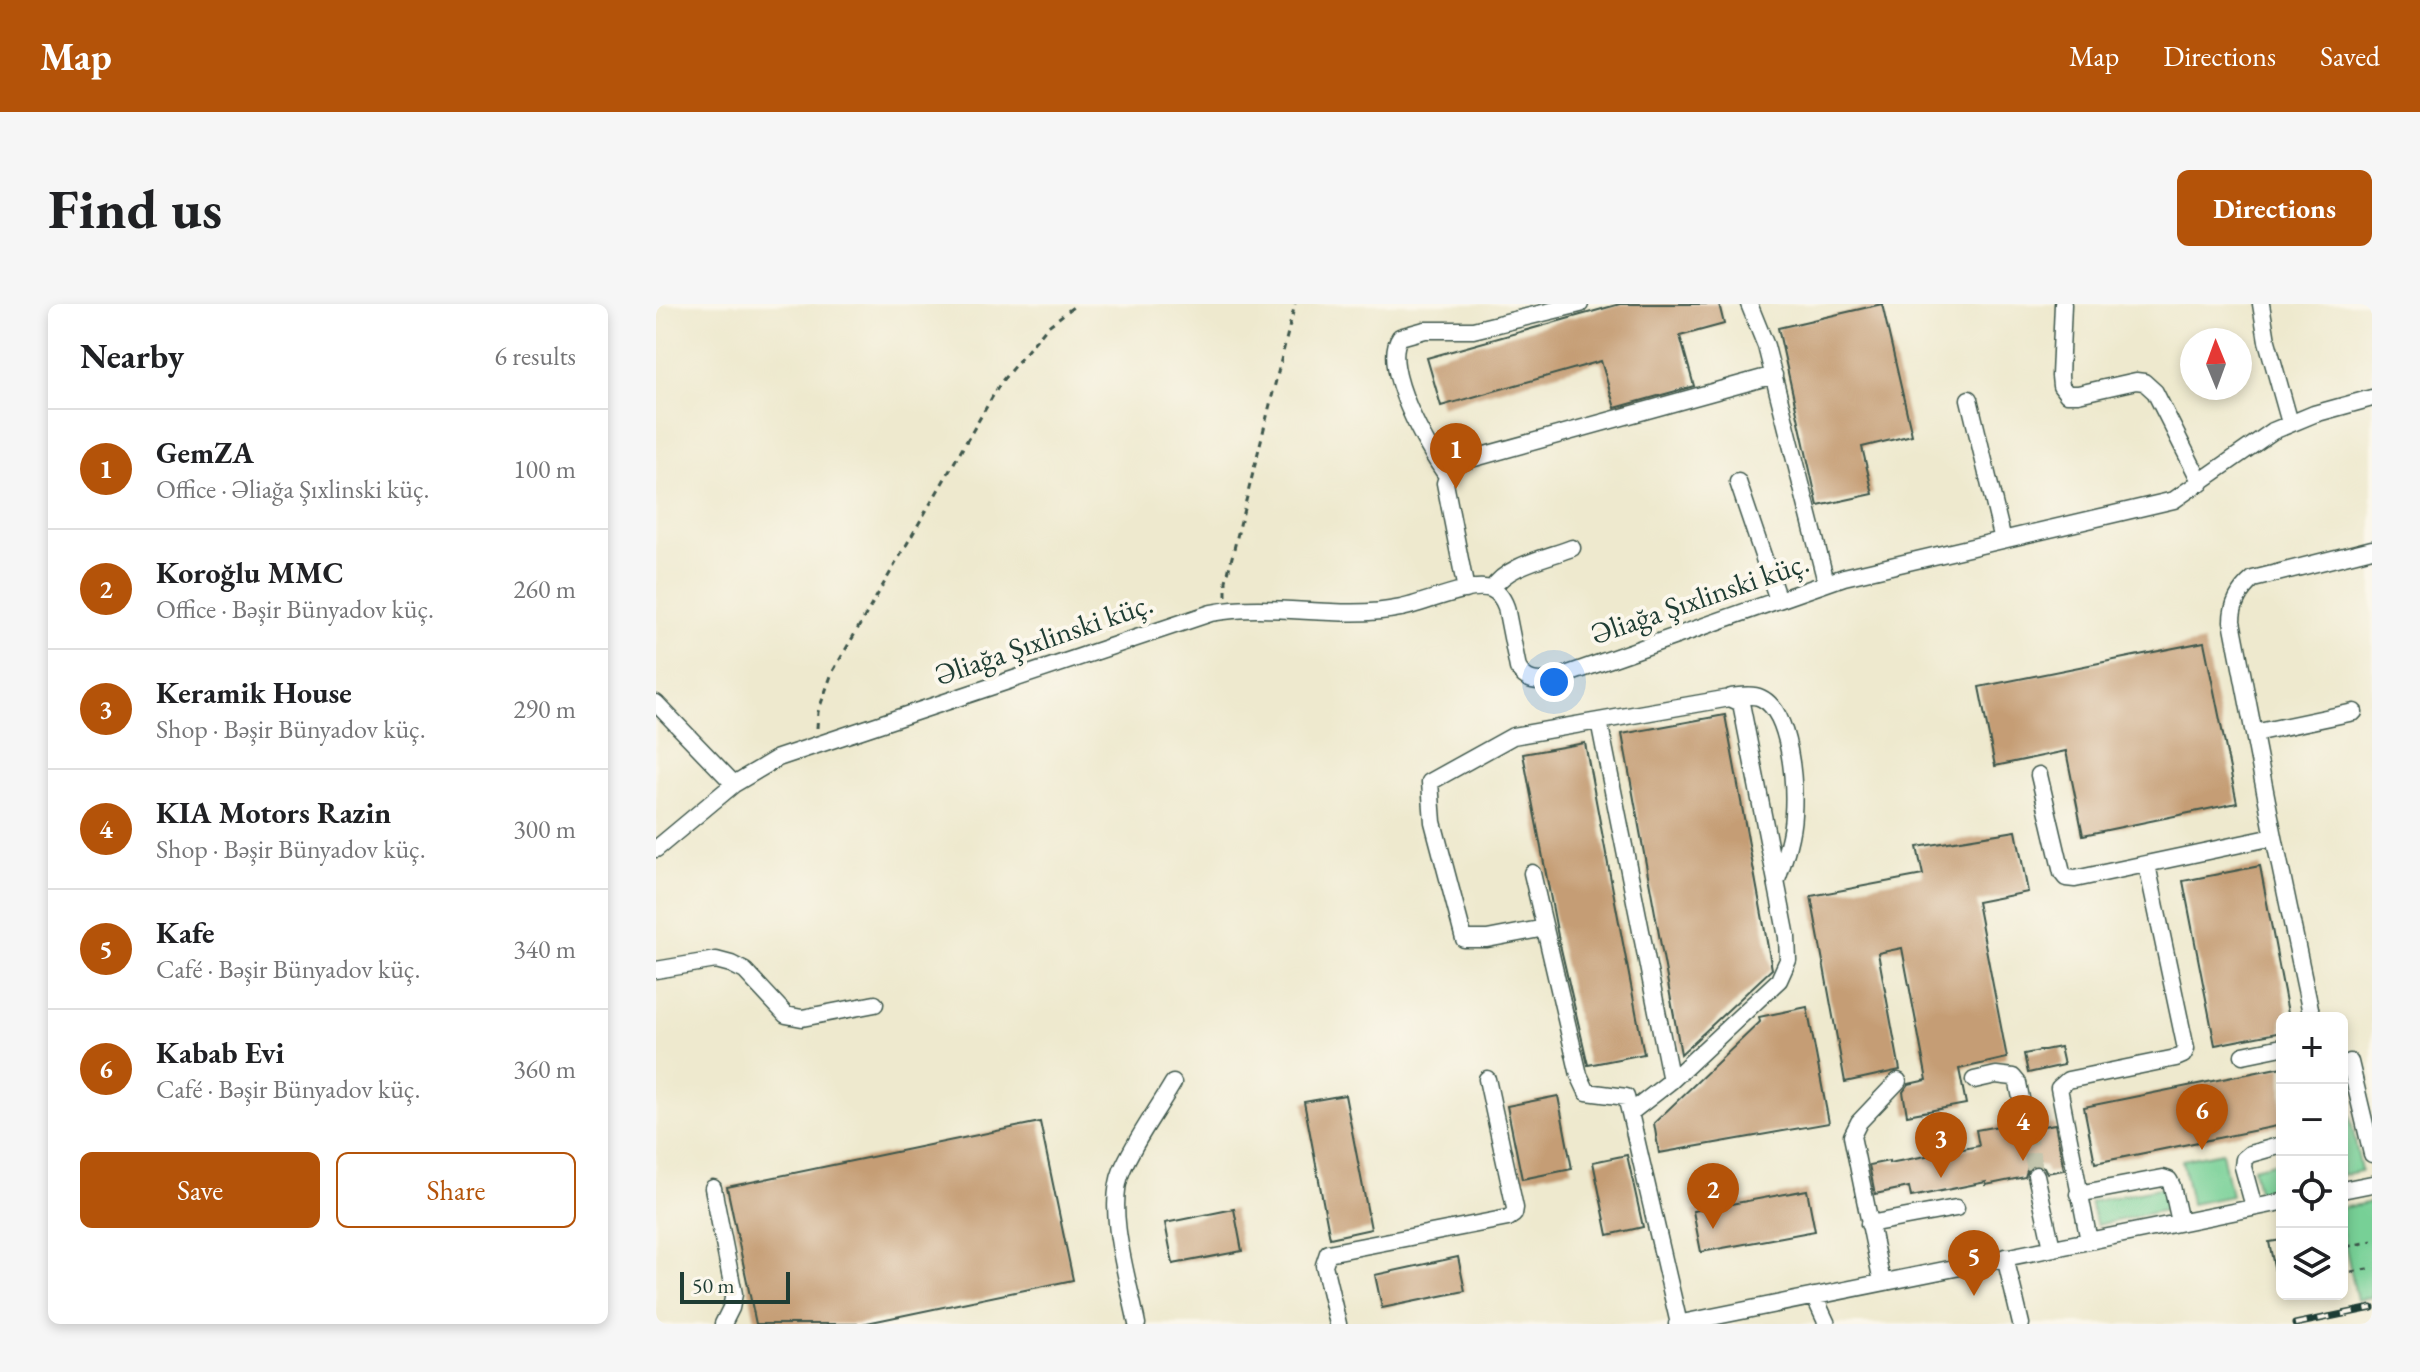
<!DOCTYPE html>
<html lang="en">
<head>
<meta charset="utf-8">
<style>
  :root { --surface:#fff; --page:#f6f6f6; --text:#202124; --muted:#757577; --line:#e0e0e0; --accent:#b45309 }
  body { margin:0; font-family:"EB Garamond",serif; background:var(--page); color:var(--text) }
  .controls { position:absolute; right:24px; bottom:24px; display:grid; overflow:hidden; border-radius:12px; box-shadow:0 4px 12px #0003 }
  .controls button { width:72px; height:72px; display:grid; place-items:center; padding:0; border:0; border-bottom:2px solid var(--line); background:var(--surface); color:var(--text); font:40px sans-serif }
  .compass { position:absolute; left:1524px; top:24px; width:72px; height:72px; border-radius:50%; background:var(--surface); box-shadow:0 4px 12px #0003; rotate:359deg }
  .scale { position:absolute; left:24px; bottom:20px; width:110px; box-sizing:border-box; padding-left:8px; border:4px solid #1f3d34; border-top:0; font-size:22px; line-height:28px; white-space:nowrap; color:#1f3d34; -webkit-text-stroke:6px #fbf7ec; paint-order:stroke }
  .you { position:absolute; left:898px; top:378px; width:28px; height:28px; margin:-20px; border:6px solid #fff; border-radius:50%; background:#1a73e8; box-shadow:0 0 0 12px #1a73e833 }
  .badge { display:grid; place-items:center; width:52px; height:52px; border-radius:50%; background:var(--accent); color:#fff; font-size:26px; font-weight:700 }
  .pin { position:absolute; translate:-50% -66px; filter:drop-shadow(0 2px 4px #0008) }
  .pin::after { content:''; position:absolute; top:42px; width:28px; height:24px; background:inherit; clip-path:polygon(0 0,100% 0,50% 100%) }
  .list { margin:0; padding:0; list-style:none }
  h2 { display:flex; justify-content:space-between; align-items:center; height:104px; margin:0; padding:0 32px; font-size:34px }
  h2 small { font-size:26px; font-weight:400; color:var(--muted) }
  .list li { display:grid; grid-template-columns:52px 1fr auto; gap:24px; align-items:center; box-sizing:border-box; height:120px; padding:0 32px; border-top:2px solid var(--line) }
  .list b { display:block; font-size:30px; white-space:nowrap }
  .list p { margin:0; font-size:26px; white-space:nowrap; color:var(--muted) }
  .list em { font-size:26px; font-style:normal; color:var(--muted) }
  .actions { display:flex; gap:16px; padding:24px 32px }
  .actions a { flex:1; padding:18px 0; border:2px solid var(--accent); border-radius:12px; text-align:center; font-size:28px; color:var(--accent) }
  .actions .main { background:var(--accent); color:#fff }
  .icon { flex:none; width:44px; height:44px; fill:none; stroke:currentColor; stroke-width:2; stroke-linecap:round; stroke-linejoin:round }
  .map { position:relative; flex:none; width:1716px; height:1020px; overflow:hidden; border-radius:12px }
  header { display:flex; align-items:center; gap:48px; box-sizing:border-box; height:112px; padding:0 40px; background:var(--accent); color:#fff }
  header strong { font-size:38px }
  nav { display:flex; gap:44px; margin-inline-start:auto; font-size:28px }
  .intro { display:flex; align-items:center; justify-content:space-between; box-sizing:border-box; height:192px; padding:0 48px }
  h1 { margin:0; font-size:56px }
  .button { padding:20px 36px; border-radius:12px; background:var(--accent); color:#fff; font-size:28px; font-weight:700 }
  main { display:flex; gap:48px; padding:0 48px }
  aside { flex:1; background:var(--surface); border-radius:12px; box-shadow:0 4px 12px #0003 }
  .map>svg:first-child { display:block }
  .green { fill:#77d096; stroke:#4b8665; stroke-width:2 }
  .building { fill:#c59d74 }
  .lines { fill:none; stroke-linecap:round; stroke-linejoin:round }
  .minor-tunnel { stroke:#c5c7af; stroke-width:16; stroke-dasharray:16 8; stroke-linecap:butt }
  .minor-casing { stroke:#3e574b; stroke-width:19 }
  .path { stroke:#3e574b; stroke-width:3; stroke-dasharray:6 6; stroke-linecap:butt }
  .minor { stroke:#fff; stroke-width:16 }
  .rail-casing { stroke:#1f3d34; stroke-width:7 }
  .rail { stroke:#fbf7ec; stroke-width:4; stroke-dasharray:12; stroke-linecap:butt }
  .labels { text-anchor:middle; stroke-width:8; stroke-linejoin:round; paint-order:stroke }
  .street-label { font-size:30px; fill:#1f3d34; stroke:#fbf7ec }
</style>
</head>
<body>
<header>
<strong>Map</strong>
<nav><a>Map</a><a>Directions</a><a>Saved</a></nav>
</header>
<div class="intro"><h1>Find us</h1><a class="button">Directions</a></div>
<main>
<aside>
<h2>Nearby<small>6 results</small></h2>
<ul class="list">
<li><span class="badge">1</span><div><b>GemZA</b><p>Office · Əliağa Şıxlinski küç.</p></div><em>100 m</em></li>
<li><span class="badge">2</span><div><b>Koroğlu MMC</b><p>Office · Bəşir Bünyadov küç.</p></div><em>260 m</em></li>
<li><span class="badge">3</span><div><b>Keramik House</b><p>Shop · Bəşir Bünyadov küç.</p></div><em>290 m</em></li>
<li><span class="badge">4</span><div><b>KIA Motors Razin</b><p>Shop · Bəşir Bünyadov küç.</p></div><em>300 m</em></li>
<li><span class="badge">5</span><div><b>Kafe</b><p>Café · Bəşir Bünyadov küç.</p></div><em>340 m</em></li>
<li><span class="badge">6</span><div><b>Kabab Evi</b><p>Café · Bəşir Bünyadov küç.</p></div><em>360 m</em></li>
</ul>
<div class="actions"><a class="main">Save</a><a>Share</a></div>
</aside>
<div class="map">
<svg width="1716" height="1020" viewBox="0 0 1716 1020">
  <rect width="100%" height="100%" fill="#fbf7ec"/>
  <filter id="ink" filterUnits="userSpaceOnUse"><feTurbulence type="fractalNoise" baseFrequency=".0125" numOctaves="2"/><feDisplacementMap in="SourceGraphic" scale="16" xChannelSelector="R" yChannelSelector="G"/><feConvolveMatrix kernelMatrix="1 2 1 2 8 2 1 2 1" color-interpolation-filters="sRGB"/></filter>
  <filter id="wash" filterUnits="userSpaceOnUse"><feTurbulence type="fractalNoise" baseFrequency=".006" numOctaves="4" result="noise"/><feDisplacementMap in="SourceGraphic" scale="32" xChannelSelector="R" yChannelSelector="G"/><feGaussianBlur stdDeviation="1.8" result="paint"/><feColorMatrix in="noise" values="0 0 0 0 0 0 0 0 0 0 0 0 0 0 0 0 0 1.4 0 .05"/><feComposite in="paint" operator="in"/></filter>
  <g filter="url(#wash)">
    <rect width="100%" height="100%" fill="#eee9ce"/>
    <!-- green -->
    <path class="green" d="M1694,812L1705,867L1686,871V815Z
      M1566,848L1575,892L1535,900L1526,856Z
      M1626,857V883L1602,887L1597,864Z
      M1508,883L1513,905L1441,921L1434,898Z
      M1716,898V993L1701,996L1686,926V904Z"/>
    <g id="blocks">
      <!-- building -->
      <path class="building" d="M964,0H1063L1068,20L1024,32L1038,82L959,104L945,57L785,102L771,54Z
        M1226,0L1256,131L1206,143L1217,190L1162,202L1122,24Z
        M1548,338L1581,499L1427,531L1410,447L1339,462L1323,383Z
        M1069,411L1116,665L1025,750L966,430Z
        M929,439L988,750L932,761L902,632L867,450Z
        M1360,527L1372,588L1321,598L1351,754L1303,765L1310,800L1251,811L1247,788L1253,780L1271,776L1246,644L1222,649L1244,766L1189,778L1155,592L1267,571L1261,543Z
        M1604,562L1633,714H1626V728L1559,741L1527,577Z
        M1151,703L1173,819L1003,849L998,819L1104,718L1103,713Z
        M1404,743L1408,761L1372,769L1368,750Z
        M1626,763V821L1439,859L1428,803Z
        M689,791L715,925L674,934L648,798Z
        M902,792L916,865L866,875L851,802Z
        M384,818L417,976L206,1020H100L71,883Z
        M1359,819L1362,832L1372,836L1379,833L1382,823L1399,820L1408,866L1391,869L1388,863L1378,860L1372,863L1369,873L1330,881V878L1255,893L1253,883L1219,890L1213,861L1233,857V859L1323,842L1320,826Z
        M971,851L987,923L952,931L937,858Z
        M1151,886L1159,927L1045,948L1037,907Z
        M578,905L586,947L517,960L509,919Z
        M1626,936V976L1621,977L1613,938Z
        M802,953L809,987L726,1004L719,971Z"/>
    </g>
  </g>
  <g filter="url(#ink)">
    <use href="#blocks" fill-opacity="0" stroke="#3e574b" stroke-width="2"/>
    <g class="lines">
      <!-- minor-tunnel -->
      <path class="minor-tunnel" d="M1371,825L1380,871"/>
      <!-- minor casing -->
      <g class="minor-casing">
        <path id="minor" d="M1093,0L1110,42L1170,278
          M1407,0L1404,72L1405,82L1411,90H1422L1480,77L1488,78L1499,88L1545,179
          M1605,0L1611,37L1634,119
          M1313,95L1347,236
          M791,172C772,146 724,62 744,33L769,26H817L924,0
          M1082,178L1122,296
          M836,285C851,261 890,254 916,244
          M810,286L789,179L795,163L804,158L1118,71
          M1075,393C1085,392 1096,390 1105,394C1135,408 1139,481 1137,510C1136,533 1128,555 1121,576
          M0,399L78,480
          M943,417L1015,777
          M1598,429L1698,408
          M1383,471L1406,569L1410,574L1419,575L1618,533
          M0,545L78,480L122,454L555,309C618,297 682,317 745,304C768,300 813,278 835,285C843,288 847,295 850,303L862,364C870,378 881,378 895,376L1188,273L1518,196L1617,127L1658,110L1716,94
          M876,569L923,771L931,788L970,793L974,809
          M889,624L831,635H808L777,518L774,478L857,432L1074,394L1085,399L1131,633L1132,656L1123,676L1015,777L974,809L1023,1020
          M0,666L60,656L75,660L89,667L130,711L146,714L219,700
          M1656,714L1618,533L1576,317C1576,299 1584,286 1597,275L1716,245
          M1587,751L1626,743
          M1694,758L1716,850
          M1318,776L1340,771L1357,773L1362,779L1371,825
          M1380,871L1396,944
          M57,884L78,990L75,1004L67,1020
          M1686,886L1716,880
          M1422,890L1507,874L1513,876L1516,882L1524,918
          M1598,903L1587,863L1588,855L1594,850L1626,841
          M1213,920L1300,904
          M1433,937L1403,784L1412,776L1520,754L1527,751L1530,745L1491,561
          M1349,953L1365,1020
          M1226,978L1196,832L1203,818L1242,777
          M1158,992L1171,1020
          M481,1020C473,978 449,906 466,866C479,836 500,808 517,779
          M682,1020L668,961L672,949L852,914L858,910L859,904L831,775
          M1021,1020L1626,898"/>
      </g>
      <!-- path -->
      <path class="path" d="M570,292V277L639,0
        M161,424L162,408L176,369L345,78L391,23L421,0
        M1690,943L1716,937
        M1695,968L1716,964"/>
      <!-- minor -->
      <use href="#minor" class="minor"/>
      <!-- rail casing -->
      <g class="rail-casing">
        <path id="rail" d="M1639,1020L1716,1004"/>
      </g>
      <!-- rail -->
      <use href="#rail" class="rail"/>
    </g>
  </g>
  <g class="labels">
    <!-- street labels -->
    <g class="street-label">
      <text transform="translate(1044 294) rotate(-19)" y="10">Əliağa Şıxlinski küç.</text>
      <text transform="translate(388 335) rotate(-19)" y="10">Əliağa Şıxlinski küç.</text>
    </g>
  </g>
</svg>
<div class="controls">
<button>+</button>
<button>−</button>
<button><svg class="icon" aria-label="locate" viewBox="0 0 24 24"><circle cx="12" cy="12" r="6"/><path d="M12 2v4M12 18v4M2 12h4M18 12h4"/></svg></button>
<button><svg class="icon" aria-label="layers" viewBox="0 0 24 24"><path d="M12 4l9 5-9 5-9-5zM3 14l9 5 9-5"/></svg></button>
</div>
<svg class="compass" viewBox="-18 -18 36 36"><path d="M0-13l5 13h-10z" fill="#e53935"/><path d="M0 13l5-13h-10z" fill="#757577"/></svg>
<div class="scale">50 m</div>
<div class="you"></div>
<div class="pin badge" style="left:800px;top:185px">1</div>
<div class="pin badge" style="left:1057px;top:925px">2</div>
<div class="pin badge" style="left:1285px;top:874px">3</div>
<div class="pin badge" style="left:1367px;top:857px">4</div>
<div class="pin badge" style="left:1318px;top:992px">5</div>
<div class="pin badge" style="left:1546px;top:846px">6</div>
</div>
</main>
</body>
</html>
